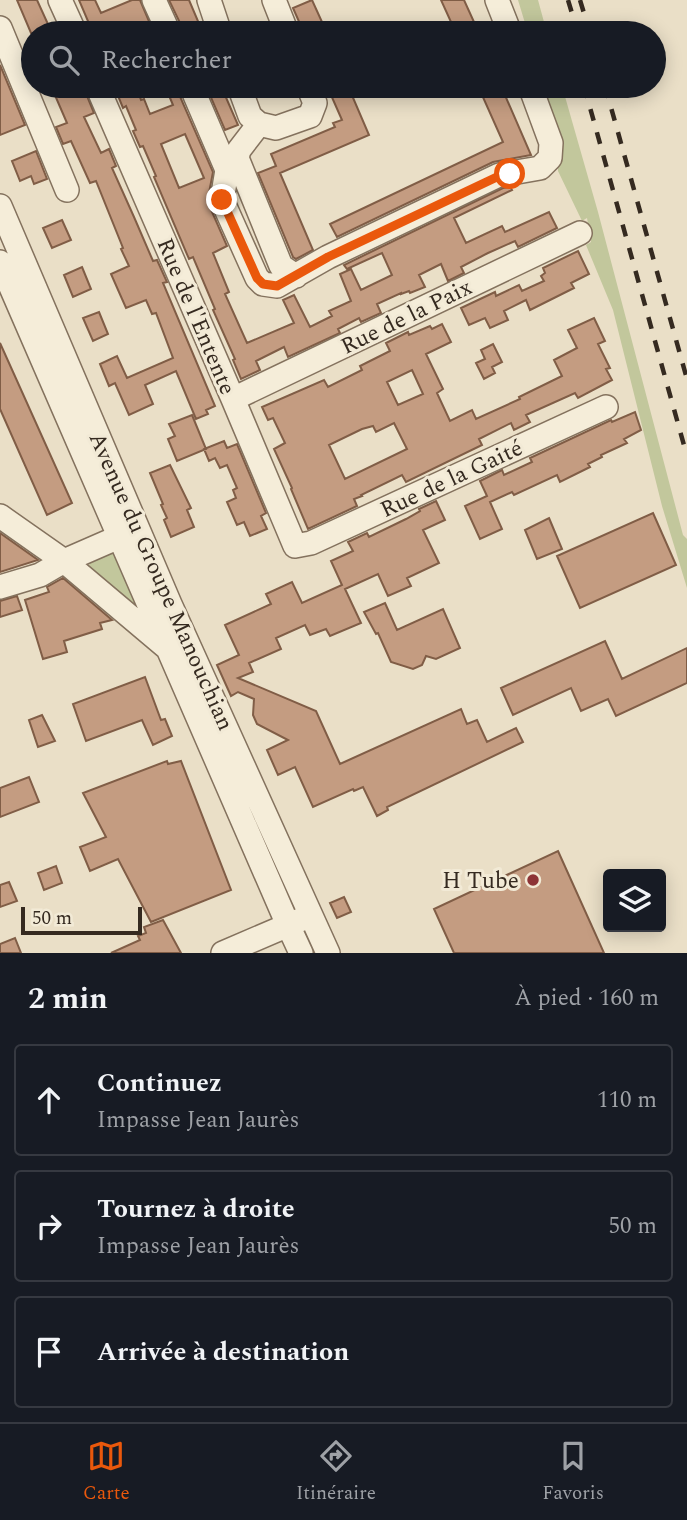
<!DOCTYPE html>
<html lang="fr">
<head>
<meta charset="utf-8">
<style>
  :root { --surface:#171b24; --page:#20242c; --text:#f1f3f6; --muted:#9ea1a6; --line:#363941; --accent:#ea580c }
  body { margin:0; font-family:Spectral,serif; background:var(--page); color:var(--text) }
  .controls { position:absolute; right:21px; bottom:21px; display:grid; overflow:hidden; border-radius:7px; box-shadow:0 4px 18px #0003 }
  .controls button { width:63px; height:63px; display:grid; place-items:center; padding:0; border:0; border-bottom:2px solid var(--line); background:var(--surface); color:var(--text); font:35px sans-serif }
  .scale { position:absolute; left:21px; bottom:18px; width:121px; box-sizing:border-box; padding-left:7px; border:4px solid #352a20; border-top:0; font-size:19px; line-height:24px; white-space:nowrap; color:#352a20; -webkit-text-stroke:5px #f2ead6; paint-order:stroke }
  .stop { position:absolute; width:21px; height:21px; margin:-16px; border:5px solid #ea580c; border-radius:50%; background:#fff }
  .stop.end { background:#ea580c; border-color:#fff; box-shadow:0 2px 7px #0008 }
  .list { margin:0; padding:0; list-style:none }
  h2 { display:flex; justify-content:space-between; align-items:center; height:91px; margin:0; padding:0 28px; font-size:30px }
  h2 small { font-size:23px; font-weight:400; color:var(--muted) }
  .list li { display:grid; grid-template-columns:46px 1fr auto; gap:21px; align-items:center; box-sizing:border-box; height:112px; margin:0 14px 14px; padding:0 14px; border:2px solid var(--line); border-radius:7px }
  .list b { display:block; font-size:26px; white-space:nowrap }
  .list p { margin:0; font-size:23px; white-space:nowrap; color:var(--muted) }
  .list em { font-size:23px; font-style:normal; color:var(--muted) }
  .icon { flex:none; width:38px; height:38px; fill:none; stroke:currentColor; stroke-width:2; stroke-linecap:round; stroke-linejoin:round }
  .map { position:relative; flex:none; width:687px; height:953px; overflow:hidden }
  .search { position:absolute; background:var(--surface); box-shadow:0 4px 18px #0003; left:21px; right:21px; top:21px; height:77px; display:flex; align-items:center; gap:18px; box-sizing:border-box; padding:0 24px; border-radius:38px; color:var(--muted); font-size:26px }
  .sheet { height:469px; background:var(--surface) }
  nav { display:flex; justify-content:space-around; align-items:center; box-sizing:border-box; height:98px; border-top:2px solid var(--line); background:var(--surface); font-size:19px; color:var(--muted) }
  nav a { display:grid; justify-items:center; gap:4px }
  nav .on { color:var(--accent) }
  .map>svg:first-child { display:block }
  .green { fill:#c2c79c }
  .building { fill:#c49c81; stroke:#805d46; stroke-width:2; fill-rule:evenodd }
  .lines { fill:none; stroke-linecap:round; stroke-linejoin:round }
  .minor-casing { stroke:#84725e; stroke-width:26 }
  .minor { stroke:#f5edd9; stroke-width:23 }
  .rail { stroke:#352a20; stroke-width:4.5; stroke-dasharray:12 12; stroke-linecap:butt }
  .route { stroke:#ea580c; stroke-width:9 }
  .poi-dot { fill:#8d3436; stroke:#f2ead6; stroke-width:2.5 }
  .labels { text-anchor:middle; stroke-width:6; stroke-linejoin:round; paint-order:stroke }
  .street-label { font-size:23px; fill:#352a20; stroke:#f2ead6 }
  .poi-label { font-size:23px; fill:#352a20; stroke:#f2ead6; text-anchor:end }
</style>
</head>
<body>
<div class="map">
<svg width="687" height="953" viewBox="0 0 687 953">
  <rect width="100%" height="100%" fill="#eadfc7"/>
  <!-- green -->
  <path class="green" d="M518,0H538L547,33H528Z
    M544,86H562L598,212L683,535L687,539V588L662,506L613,310L586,245L591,242L587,218L582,221L558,171V132Z
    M117,551L140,614L90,572L89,566L90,561Z"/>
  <!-- building -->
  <path class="building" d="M17,0H37L52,33H31Z
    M79,0H95L101,13L132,0H140L154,33H132L129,27L114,33H93Z
    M169,0H189L203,33H183L182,27Z
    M312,0L327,33H304L293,8Z
    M441,0H464L479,33H456Z
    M0,65L25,125L0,135Z
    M51,86H83L94,113L84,117L101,153L109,149L116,166L112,168L134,217L153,261L157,260L167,282L163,283L215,406L206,410L208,414L196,419L176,371L145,385L153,404L129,415L115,383L109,386L100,364L117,356L127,378L173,358L156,313L152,314L146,300L126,308L111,274L129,266L121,249L123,248L96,181L90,183L71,141L63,144L56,127L67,123Z
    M114,86H136L141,100L144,99L150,114L173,105L165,86H177L178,92L213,172L208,198L209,205L227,246L213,253L229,292L225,294L247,343L294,323L283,300L294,295L310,327L332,316L329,311L351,301L340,274L351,269L361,290L392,275L382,253L347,269L344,265L503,188L510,187L512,190L454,218L466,243L502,226L505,232L549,212L557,228L518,247L515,241L488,253L461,267L464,273L448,281L441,264L419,275L425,287L410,293L409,291L401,294V293L377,304L381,313L361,322L359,318L338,329L340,333L288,357L284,347L256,361L260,370L241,379L233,360L235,359L213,310L215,309L193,257L189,259L154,177L156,176L143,146L140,147L133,131L136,130L126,106L123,108ZM185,134L204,178L179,188L161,144Z
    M206,86H221L238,125L225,130Z
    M327,86H348L369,135L280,173L313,250L296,259L293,257L258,173L276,166L271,154L335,127L333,123L342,120Z
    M478,86H501L531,155L493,162L337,237L330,224L503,142Z
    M36,151L47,179L34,184L31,176L20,181L12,161Z
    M62,220L71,240L52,248L43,228Z
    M578,251L589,274L571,283L574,288L530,310L526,300L504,311L508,320L490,328L485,318L469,325L461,308L495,292L496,296L519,285L522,291L544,281L541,276L545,273L543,268Z
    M82,267L91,289L73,297L64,275Z
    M99,312L108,334L93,341L83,318Z
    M594,318L605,341L598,344L610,368L606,369L612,380L578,398L575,393L526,415L530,422L514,430L511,423L479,439L482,445L406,482L402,475L361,495L362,496L354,499L357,506L308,529L291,489L292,488L274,449L285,443L273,418L268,420L262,407L324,380L328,387L362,370L360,366L390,351L386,343L408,332L409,335L430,326L432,329L442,324L451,342L426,354L443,389L437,393L450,421L472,410L476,419L520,399L519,397L562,376L554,360L577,348L568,330ZM412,370L423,394L398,405L387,382ZM394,423L407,449L345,479L329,445L362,429L373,426L376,432Z
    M0,343L72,503L47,515L0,409Z
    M493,344L502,362L492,367L495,373L484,379L476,363L485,359L481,350Z
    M635,412L641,430L624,439L627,443L601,455L602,457L588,464L590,467L560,482L557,475L514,495L512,492L490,502L502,529L480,539L465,506L487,496L480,481L502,470L504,475L532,462L530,458L611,420L612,422Z
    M192,415L206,449L177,461L168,439L175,436L169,424Z
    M224,441L227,448L237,444L266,513L261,516L267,529L250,536L244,522L237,525L227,502L236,498L233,490L237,488L227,465L220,468L215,458L209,461L204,449Z
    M170,465L191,508L187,510L194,527L171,537L164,520L167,518L161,505L163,504L150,473Z
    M436,501L445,520L423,530L439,563L407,578L411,586L388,596L378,574L345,589L361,623L330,636L326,629L310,635L305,625L276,638L281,649L249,663L253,672L238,678L316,711L340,764L461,709L467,724L477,720L487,742L516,728L523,742L387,807L388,810L377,816L363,787L354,791L353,789L313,807L295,767L278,775L267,750L288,740L257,724L253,715L254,699L238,692L231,696L217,665L239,655L225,625L271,604L266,594L292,582L302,603L342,585L331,561L353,551L348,542L367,533L369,537L406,519L420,511L419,509Z
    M653,513L676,565L580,608L557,556Z
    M549,518L562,549L537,559L525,530Z
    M0,533L38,560L0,572Z
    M63,578L112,620L100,623L102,629L64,641L67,652L43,659L25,600L49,592L47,587Z
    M17,596L22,610L0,617V601Z
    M385,603L397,630L443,609L460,648L436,659L426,656L422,665L413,669L391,662L378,633L376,634L364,612Z
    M605,641L622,679L687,648V683L616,716L608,699L581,711L571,688L513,715L501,688Z
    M145,677L161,720L165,719L172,736L153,745L142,720L86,741L73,704Z
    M42,715L55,741L38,747L29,720Z
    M167,761L168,764L181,761L231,890L151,922L118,859L90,871L80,847L106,837L83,793Z
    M29,777L39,802L0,817V788Z
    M558,851L604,953H454L434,909Z
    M56,866L62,883L44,890L38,873Z
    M9,882L17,901L0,907V885Z
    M344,897L351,912L337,918L330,903Z
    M163,920L181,953H111L140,940L138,936L146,933L144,927Z
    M15,938L21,953H0V944Z"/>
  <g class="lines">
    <!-- minor casing -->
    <g class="minor-casing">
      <path id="minor" d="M60,0L75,33
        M154,0L169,33
        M209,0L220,33
        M274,0L287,33
        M497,0L510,33
        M0,28L67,190
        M97,86L233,399L295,546L311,543L606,407
        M191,86L227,170L222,200L257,278L263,284L277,286L328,257L499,175L540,168L550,158L551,143L530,86
        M239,86L250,116L259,124L276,128L310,116L315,103L308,86
        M259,124L239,150L237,158L281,266L296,276
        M0,206L170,604L328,953
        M0,262L288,925L301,953
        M233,399L580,233
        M0,516L64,561L166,647
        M0,587L40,575L64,561L119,537
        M223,953L300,920"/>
    </g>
    <!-- minor -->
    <use href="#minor" class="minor"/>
    <!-- rail -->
    <path class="rail" d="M568,0L578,33
      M580,0L590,33
      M584,86L687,456
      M605,86L687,379"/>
  </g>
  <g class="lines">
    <!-- route -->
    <path class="route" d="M222,200L257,278L263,284L277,286L328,257L499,176L510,174"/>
  </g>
  <!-- markers -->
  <circle class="poi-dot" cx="533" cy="880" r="7"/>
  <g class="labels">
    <!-- street labels -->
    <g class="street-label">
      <text transform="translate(197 316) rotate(67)" y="8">Rue de l'Entente</text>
      <text transform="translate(406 316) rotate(-26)" y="8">Rue de la Paix</text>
      <text transform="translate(451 478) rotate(-25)" y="8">Rue de la Gaité</text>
      <text transform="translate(162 581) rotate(66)" y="8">Avenue du Groupe Manouchian</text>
    </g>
    <!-- poi labels -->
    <g class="poi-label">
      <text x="519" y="888">H Tube</text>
    </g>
  </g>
</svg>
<div class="controls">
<button><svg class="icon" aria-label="layers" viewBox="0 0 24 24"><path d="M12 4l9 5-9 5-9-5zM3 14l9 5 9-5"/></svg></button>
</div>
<div class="scale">50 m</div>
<div class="stop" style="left:510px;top:174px"></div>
<div class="stop end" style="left:222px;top:200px"></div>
<div class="search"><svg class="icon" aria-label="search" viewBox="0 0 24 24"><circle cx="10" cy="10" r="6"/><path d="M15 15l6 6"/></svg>Rechercher</div>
</div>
<section class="sheet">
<h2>2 min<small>À pied · 160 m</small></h2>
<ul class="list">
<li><svg class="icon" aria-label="ahead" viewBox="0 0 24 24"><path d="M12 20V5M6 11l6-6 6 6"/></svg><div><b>Continuez</b><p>Impasse Jean Jaurès</p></div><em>110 m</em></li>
<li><svg class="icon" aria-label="right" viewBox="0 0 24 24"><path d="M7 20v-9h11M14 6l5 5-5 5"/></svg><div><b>Tournez à droite</b><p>Impasse Jean Jaurès</p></div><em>50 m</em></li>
<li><svg class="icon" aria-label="arrive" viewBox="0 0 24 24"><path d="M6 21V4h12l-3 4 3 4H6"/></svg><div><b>Arrivée à destination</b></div></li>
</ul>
</section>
<nav>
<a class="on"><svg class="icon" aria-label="map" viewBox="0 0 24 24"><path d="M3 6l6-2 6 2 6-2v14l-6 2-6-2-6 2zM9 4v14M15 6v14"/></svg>Carte</a>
<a><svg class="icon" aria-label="directions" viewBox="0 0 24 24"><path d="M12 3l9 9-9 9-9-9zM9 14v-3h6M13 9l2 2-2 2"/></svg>Itinéraire</a>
<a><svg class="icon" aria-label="saved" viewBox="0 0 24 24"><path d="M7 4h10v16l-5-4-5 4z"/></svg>Favoris</a>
</nav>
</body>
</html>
